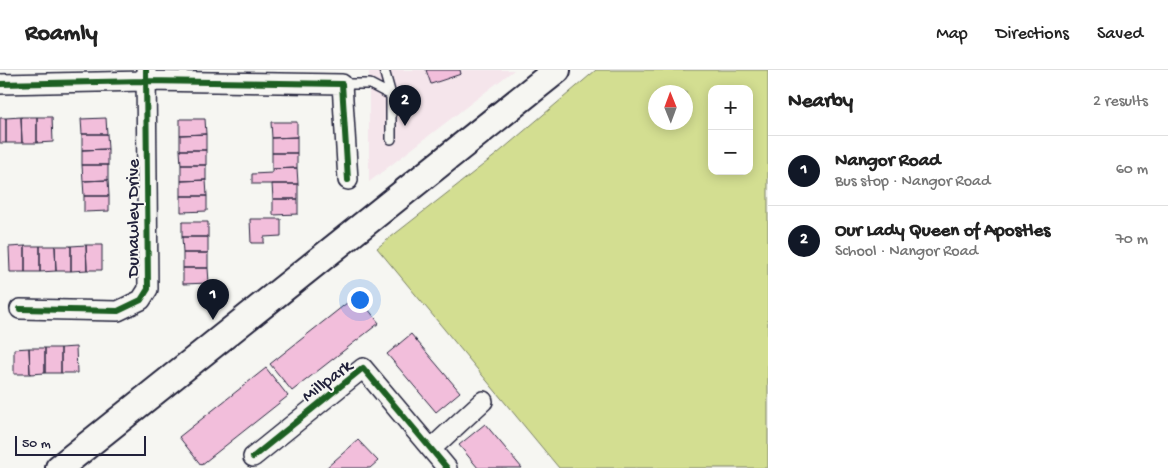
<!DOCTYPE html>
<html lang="en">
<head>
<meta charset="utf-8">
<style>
  :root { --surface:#fff; --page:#f2f2f2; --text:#222; --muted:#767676; --line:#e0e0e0; --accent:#111827 }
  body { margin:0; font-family:"Gochi Hand",sans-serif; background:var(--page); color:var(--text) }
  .controls { position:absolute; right:15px; top:15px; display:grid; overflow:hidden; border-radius:10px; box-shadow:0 2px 12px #0003 }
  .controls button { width:45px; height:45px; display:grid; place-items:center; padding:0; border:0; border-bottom:1px solid var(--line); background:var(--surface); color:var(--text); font:25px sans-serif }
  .compass { position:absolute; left:648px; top:15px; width:45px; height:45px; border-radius:50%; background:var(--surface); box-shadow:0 2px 12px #0003; rotate:359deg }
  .scale { position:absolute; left:15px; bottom:12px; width:131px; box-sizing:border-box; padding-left:5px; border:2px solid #22223b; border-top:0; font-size:14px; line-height:18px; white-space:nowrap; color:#22223b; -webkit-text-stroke:4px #f6f6f2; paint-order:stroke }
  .you { position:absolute; left:359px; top:229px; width:18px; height:18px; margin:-12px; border:4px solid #fff; border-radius:50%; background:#1a73e8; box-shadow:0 0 0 8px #1a73e833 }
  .badge { display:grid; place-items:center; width:32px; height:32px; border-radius:50%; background:var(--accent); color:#fff; font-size:16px; font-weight:700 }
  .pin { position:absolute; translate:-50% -41px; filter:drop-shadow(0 1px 2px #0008) }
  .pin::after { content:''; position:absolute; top:26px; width:18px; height:15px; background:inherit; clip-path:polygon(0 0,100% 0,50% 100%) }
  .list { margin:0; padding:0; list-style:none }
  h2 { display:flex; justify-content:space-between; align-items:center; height:65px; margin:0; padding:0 20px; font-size:21px }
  h2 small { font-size:16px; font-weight:400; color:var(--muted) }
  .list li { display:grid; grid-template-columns:32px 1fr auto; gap:15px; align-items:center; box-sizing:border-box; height:70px; padding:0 20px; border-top:1px solid var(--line) }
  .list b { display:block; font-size:19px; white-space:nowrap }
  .list p { margin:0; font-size:16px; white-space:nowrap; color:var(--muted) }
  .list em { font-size:16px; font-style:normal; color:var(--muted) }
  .map { position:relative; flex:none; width:768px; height:398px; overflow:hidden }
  header { display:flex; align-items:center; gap:30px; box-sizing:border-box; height:70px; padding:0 25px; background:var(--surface); border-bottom:1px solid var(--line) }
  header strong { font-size:24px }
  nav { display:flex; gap:28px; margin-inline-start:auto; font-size:18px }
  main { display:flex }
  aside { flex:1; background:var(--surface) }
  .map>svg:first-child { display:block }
  .built { fill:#f5e5eb }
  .green { fill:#d3de91; stroke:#7a8066; fill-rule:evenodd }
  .building { fill:#f2bedb; stroke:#22223b }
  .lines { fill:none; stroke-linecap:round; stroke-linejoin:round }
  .service-casing { stroke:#22223b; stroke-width:12 }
  .minor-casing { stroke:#22223b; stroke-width:22 }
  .secondary-casing { stroke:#22223b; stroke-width:30 }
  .service { stroke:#f6f6f2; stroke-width:9 }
  .minor { stroke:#f6f6f2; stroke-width:19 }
  .secondary { stroke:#f6f6f2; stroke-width:26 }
  .cycleway-casing { stroke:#f6f6f2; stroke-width:9 }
  .cycleway { stroke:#1b5e20; stroke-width:6 }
  .labels { text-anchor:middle; stroke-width:4; stroke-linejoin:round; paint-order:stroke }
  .street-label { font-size:18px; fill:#22223b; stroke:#f6f6f2 }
</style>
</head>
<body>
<header>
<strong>Roamly</strong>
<nav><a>Map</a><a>Directions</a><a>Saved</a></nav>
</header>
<main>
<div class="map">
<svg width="768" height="398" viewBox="0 0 768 398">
  <rect width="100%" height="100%" fill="#f6f6f2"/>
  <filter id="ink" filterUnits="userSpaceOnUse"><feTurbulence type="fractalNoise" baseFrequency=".02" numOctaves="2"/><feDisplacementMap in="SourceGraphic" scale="10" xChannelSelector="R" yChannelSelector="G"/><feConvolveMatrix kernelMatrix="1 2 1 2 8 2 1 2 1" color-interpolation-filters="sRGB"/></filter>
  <g filter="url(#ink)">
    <!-- built -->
    <path class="built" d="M369,0H514L369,112Z"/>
    <!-- green -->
    <path class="green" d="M596,0H768V398H559L377,178L497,84ZM712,19H749V101H712ZM656,22H686V52H656Z"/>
    <!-- building -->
    <path class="building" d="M426,0H460L461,4L431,14Z
      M21,47L22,73H6V48Z
      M21,47H37V73H22Z
      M37,47H52L53,72L37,73Z
      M0,48H6V73H0Z
      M106,48L107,64H82L81,49Z
      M180,49H205L206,64L180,65Z
      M271,52H297V67L272,68Z
      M82,64H107L108,79L82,80Z
      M206,64V80H180V65Z
      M297,67V83H272V68Z
      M108,79V95H82V80Z
      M180,80H206V95H181Z
      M272,83H297V98L272,99Z
      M82,95H108V110L83,111Z
      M181,95H206V110L181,111Z
      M297,98L298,114H252V104L272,103V99Z
      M108,110L109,126H84L83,111Z
      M206,110L207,126H181V111Z
      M272,114H298V129H273Z
      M84,126H109V141L84,142Z
      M181,126H207V141L181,142Z
      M273,129H298V144L273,145Z
      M250,149H281V166L264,167V173H251Z
      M182,152H208V167H182Z
      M182,167H208V183H183Z
      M86,175H102V200H87Z
      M86,175L87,200L71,201V176Z
      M25,176H40V202H25Z
      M25,176V202H10L9,177Z
      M40,176H55L56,201L40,202Z
      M55,176H71V201H56Z
      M183,183H208V198H183Z
      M183,198H208L209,213L183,214Z
      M357,225L379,253L292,321L270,294Z
      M411,264L460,322L436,342L387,284Z
      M76,277L77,303H61V278Z
      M29,278L30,304H14V279Z
      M29,278H45V303L30,304Z
      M45,278H61V303H45Z
      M266,298L288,326L201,395L179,367Z
      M485,354L522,398H478L459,375Z
      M358,370L378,391L370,398H326Z"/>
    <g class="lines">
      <!-- service casing -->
      <g class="service-casing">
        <path id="service" d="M384,0L391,25
          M342,14H370L391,25V69"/>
      </g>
      <!-- minor casing -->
      <g class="minor-casing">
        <path id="minor" d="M0,14L146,11L342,14L348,110
          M20,239L118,241L141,230L148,219L146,0
          M431,379L483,331
          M253,387L363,298L447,398"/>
      </g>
      <!-- secondary casing -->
      <g class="secondary-casing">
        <path id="secondary" d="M59,398L557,0"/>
      </g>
      <!-- service -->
      <use href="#service" class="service"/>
      <!-- minor -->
      <use href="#minor" class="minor"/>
      <!-- secondary -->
      <use href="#secondary" class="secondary"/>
      <!-- cycleway casing -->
      <g class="cycleway-casing">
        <path id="cycleway" d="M0,14L146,11L342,14L348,110
          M20,239L118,241L141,230L148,219L146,0
          M253,387L363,298L447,398"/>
      </g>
      <!-- cycleway -->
      <use href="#cycleway" class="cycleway"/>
    </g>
  </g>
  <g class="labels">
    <!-- street labels -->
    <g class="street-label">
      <text transform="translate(132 148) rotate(-90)" y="6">Dunawley Drive</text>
      <text transform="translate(326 310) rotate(-37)" y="6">Millpark</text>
    </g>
  </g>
</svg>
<div class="controls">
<button>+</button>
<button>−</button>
</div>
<svg class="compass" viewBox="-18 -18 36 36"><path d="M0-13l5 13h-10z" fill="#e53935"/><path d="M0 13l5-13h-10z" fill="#767676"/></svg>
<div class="scale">50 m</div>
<div class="you"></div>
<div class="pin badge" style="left:213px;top:250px">1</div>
<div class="pin badge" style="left:405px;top:56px">2</div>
</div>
<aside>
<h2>Nearby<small>2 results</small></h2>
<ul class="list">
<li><span class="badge">1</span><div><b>Nangor Road</b><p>Bus stop · Nangor Road</p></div><em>60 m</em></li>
<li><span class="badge">2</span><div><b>Our Lady Queen of Apostles</b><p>School · Nangor Road</p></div><em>70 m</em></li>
</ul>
</aside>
</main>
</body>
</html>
